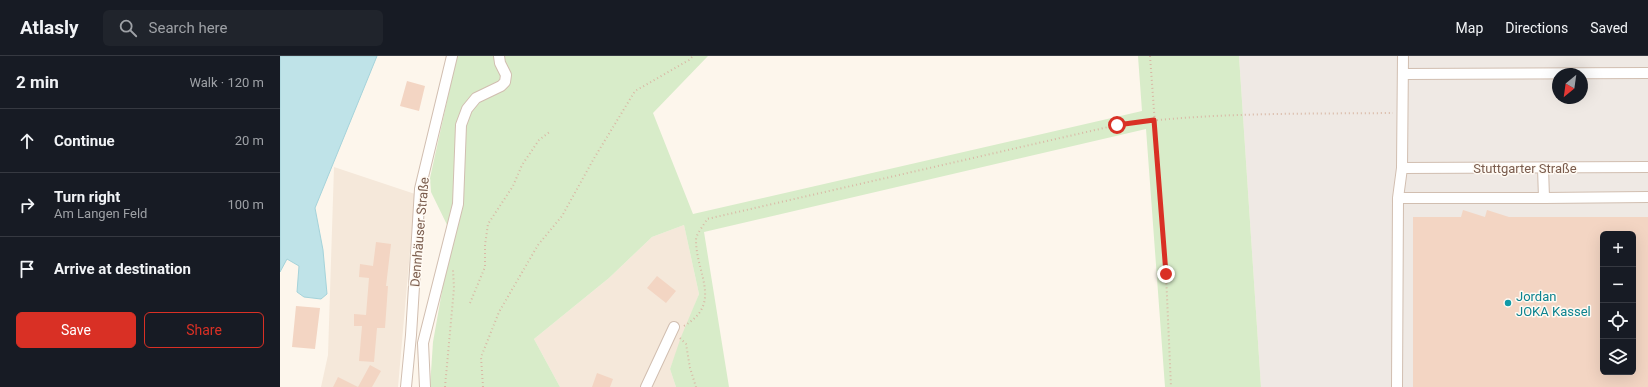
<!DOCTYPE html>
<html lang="en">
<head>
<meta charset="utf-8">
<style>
  :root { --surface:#171b24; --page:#20242c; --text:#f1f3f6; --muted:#9ea1a6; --line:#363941; --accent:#d93025 }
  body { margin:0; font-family:Roboto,sans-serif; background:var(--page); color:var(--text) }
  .controls { position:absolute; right:12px; bottom:12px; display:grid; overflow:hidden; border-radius:6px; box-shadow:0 4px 16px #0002 }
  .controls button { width:36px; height:36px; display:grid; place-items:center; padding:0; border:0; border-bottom:1px solid var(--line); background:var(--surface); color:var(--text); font:20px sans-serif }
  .compass { position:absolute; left:1272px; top:12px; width:36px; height:36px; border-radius:50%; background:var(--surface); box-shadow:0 4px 16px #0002; rotate:209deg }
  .stop { position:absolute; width:12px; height:12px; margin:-9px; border:3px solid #d93025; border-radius:50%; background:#fff }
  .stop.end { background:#d93025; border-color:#fff; box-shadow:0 1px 4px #0008 }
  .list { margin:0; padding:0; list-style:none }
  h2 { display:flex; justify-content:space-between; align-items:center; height:52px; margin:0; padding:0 16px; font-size:17px }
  h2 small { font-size:13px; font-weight:400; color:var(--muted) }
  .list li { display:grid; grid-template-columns:26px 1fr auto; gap:12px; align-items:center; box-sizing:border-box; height:64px; padding:0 16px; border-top:1px solid var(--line) }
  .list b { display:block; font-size:15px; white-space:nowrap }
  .list p { margin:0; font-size:13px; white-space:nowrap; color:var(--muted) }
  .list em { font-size:13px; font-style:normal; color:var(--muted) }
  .actions { display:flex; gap:8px; padding:12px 16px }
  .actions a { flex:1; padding:9px 0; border:1px solid var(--accent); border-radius:6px; text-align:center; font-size:14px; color:var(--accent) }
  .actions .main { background:var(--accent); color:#fff }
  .icon { flex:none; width:22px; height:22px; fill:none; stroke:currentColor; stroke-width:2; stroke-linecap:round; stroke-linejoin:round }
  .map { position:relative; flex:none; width:1368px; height:331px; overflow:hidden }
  header { display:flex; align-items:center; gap:24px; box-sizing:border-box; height:56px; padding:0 20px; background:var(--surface); border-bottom:1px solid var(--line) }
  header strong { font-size:19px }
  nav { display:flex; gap:22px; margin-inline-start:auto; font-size:14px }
  .search { width:280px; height:36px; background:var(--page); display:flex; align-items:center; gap:10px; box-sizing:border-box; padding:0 14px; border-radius:6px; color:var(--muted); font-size:15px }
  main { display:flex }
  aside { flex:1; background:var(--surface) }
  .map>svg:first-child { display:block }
  .residential { fill:#f5e8da }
  .industrial { fill:#efe9e4; fill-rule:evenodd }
  .green { fill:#d8ecc9 }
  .water { fill:#bfe3e8; stroke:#a5d3da }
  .building { fill:#f3d5c3; fill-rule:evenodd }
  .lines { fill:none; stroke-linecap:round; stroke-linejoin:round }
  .minor-casing { stroke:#d1beb0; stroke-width:12 }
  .path { stroke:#d9b8a5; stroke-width:2; stroke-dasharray:1 3; stroke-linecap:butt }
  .minor { stroke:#fff; stroke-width:10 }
  .route { stroke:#d93025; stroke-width:5 }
  .culture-dot { fill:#0f9aa8; stroke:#fffaf3; stroke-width:1.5 }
  .labels { text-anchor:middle; stroke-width:3; stroke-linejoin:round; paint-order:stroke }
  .street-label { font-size:13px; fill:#7a5c4d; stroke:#fffaf3 }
  .culture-label { font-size:13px; fill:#0d838f; stroke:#fffaf3; text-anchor:start }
</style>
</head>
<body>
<header>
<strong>Atlasly</strong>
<div class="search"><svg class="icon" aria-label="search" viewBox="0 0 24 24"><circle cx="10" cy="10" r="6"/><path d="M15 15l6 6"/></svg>Search here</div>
<nav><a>Map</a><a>Directions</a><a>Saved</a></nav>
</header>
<main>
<aside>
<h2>2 min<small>Walk · 120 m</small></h2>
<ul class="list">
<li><svg class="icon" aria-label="ahead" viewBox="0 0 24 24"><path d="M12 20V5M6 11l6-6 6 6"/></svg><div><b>Continue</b></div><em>20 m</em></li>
<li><svg class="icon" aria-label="right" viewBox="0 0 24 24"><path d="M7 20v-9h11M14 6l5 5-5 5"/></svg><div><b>Turn right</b><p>Am Langen Feld</p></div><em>100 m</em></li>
<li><svg class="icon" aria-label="arrive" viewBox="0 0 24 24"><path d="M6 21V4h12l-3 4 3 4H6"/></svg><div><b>Arrive at destination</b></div></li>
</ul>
<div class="actions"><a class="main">Save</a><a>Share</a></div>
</aside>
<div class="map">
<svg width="1368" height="331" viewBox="0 0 1368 331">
  <rect width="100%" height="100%" fill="#fdf6ec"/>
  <!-- residential -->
  <path class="residential" d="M54,111L135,138L118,331H41L48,299Z
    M404,169L419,238L390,313L396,331H280L254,283L329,222L372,181Z"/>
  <!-- industrial -->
  <path class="industrial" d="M959,0H1368V331H981ZM1278,18H1302V42H1278ZM1323,178H1353V316H1323Z"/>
  <!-- green -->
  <path class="green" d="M177,0H428L373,57L413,158L862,55L858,0H959L981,331H885L866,73L424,176L449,331H396L390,313L401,281L419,238L404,169L372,181L329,222L254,283L280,331H150L153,286L172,179L151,136L150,122Z"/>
  <!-- water -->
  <path class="water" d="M0,0H97L35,152L43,194L47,238L41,243L24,241L17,236L19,210L7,203L0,216Z"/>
  <!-- building -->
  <path class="building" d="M127,25L145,30L139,55L120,50Z
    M1183,154L1205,161L1207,154L1229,161H1368V331H1133V161H1181ZM1323,178H1353V316H1323Z
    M96,186L111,188L106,230H108L105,272H97L94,306L79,305L82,270H74V258L86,259L89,222L79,221L80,208L93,210Z
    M377,220L396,235L386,247L367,232Z
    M16,250L40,252L35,293L12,291Z
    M90,309L101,315L92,331H53L58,321L78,331Z
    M317,317L333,323L330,331H312Z"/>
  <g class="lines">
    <!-- minor casing -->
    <g class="minor-casing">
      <path id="minor" d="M1123,18L1368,17
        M1122,112L1368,111
        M1263,112L1264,142L1368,141
        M1118,142H1264
        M126,331L131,279L140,133L172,0
        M145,331L143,287L178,148L181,69L187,53L196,42L221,30L225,26L226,19L220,7L219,0
        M366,331L394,271
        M1117,331L1118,142L1122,112L1123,0"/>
    </g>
    <!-- path -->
    <path class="path" d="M870,0L886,218L891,331
      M190,247L205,211V189L208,168L233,130L242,109L259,84L271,75
      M404,270C443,247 416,218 416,184C416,178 424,169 427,163L837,69C928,56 1021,58 1113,57
      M400,282L406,288L410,312L416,331
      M165,331L174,232L173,214
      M203,331L201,301L219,256L258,189L282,160L313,104L355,35L409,4L413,0"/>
    <!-- minor -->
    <use href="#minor" class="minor"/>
  </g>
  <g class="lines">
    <!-- route -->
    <path class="route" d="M837,69L874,64L886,218"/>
  </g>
  <!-- markers -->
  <circle class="culture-dot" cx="1228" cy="247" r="4"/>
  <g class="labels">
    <!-- street labels -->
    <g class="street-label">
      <text x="1245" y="117">Stuttgarter Straße</text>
      <text transform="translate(139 176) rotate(-85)" y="5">Dennhäuser Straße</text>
    </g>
    <!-- culture labels -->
    <g class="culture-label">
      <text x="1236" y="245">Jordan<tspan x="1236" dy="15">JOKA Kassel</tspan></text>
    </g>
  </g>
</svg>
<div class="controls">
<button>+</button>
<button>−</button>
<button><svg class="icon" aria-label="locate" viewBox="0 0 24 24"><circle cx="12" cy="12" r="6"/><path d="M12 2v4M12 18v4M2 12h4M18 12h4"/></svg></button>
<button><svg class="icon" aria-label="layers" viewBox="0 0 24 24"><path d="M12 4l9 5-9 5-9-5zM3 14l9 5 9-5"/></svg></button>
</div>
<svg class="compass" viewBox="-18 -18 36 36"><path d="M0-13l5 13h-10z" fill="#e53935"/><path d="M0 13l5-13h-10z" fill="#9ea1a6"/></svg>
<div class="stop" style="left:837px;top:69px"></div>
<div class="stop end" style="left:886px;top:218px"></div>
</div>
</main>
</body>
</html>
